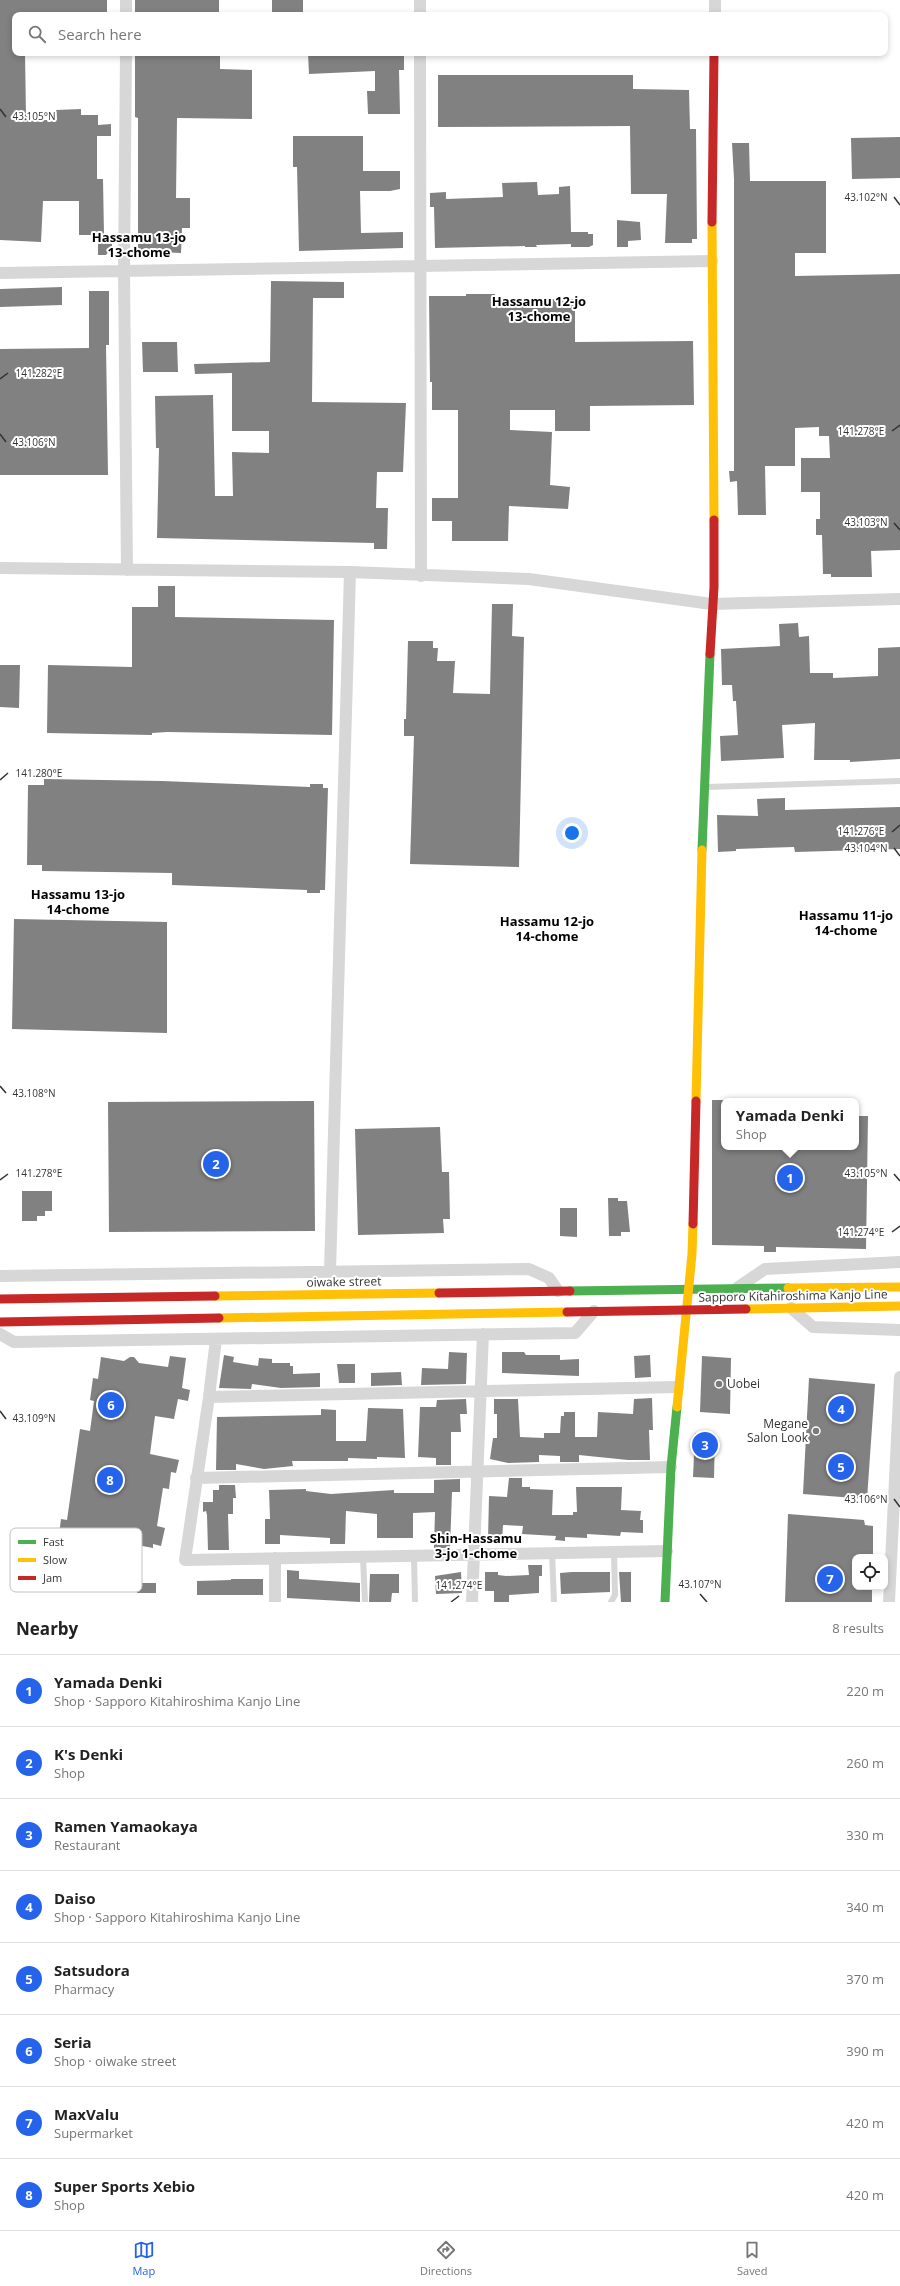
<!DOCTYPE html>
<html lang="en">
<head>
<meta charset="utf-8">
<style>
  :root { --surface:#fff; --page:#f6f6f6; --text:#222; --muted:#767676; --line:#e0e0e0; --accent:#2563eb }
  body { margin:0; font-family:"Open Sans",sans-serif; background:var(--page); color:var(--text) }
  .controls { position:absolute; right:12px; bottom:12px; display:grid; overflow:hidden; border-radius:8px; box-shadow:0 2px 6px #0003 }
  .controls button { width:36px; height:36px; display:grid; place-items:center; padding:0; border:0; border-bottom:1px solid var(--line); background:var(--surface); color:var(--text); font:20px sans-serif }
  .you { position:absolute; left:572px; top:833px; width:14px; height:14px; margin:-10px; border:3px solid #fff; border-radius:50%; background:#1a73e8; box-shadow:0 0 0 6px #1a73e833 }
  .badge { display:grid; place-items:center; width:26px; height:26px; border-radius:50%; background:var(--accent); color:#fff; font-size:13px; font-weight:700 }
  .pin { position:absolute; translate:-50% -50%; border:2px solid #fff; box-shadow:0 1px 4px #0006 }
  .popup { position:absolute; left:721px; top:1098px; width:138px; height:52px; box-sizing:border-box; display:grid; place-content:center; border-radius:8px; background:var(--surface); filter:drop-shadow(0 1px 3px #0005); font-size:13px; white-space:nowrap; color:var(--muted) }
  .popup b { font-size:15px; color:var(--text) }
  .popup::after { content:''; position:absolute; left:50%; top:100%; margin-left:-8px; border:8px solid transparent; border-top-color:var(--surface) }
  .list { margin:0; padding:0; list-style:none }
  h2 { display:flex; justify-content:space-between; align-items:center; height:52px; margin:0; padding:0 16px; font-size:17px }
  h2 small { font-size:13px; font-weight:400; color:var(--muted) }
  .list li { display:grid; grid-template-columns:26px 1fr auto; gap:12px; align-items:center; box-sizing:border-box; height:72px; padding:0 16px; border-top:1px solid var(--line) }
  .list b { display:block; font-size:15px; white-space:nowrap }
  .list p { margin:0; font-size:13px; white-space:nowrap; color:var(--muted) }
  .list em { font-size:13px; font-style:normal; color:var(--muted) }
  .icon { flex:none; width:22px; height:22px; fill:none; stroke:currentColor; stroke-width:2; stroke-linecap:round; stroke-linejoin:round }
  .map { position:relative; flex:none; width:900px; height:1602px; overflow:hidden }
  .search { position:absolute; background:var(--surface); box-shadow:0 2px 6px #0003; left:12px; right:12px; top:12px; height:44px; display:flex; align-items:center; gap:10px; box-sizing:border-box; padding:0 14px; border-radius:8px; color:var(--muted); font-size:15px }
  .sheet { height:628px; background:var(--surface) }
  nav { display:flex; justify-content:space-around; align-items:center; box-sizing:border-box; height:56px; border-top:1px solid var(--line); background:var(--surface); font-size:11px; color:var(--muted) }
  nav a { display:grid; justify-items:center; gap:2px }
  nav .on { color:var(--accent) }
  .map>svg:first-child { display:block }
  .building { fill:#818181 }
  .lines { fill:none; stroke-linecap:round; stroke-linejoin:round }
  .lane { stroke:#d7d7d7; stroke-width:6 }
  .street { stroke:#d7d7d7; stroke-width:12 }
  .fast { stroke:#4caf50; stroke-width:9 }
  .slow { stroke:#ffc107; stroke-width:9 }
  .jam { stroke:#c62828; stroke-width:9 }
  .ticks { fill:none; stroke:#333; stroke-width:1.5 }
  .poi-dot { fill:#7a7a7a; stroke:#fff; stroke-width:1.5 }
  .labels { text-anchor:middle; stroke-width:4; stroke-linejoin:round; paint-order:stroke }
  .street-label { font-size:12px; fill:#333; stroke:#fff }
  .poi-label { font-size:12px; fill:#333; stroke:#fff; text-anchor:start }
  .neighbourhood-label { font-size:13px; font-weight:bold; fill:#000; stroke:#fff }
  .key { fill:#fff; stroke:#c2c2c2; stroke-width:1 }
  .key-label { font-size:11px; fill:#333 }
  .ticks-label { font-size:10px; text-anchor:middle; fill:#333; stroke:#fff; stroke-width:4; stroke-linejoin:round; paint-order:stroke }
</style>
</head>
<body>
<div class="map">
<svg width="900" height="1602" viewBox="0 0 900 1602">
  <rect width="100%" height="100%" fill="#fff"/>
  <!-- building -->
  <path class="building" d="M0,0H107V15H15V53H25L26,116L35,115V120H57L56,110L81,109V115H98V125L111,124V136H97V179H103L104,235H79V201H43L41,242L0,240Z
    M135,0H219V15H135Z
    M272,0H303V15H272Z
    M135,53H220V69L252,70V119L177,118L176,198H190V228H182L181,253L138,251V118L135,117Z
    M308,53H404V70H399L400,114H368L367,91H375V71L309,74Z
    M438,75H633V89L689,90L690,129H696L697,239H692V243H665L667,194H631L630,126L438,127Z
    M293,136H363V171H400V189L390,191H360L361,233L403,232V248L299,251L297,167H293Z
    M900,137V178L852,179L851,138Z
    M732,143H749L750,181H826V253H795V276L900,274V550L871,551L872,577H831V574H823L822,535H816V519H820V492H801V458H830L829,436H819V427L795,428V466H765L766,515H738L737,481L730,482L729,471H734V179Z
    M537,182L538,195L559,194V187L570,186L571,232H588V234H593V245L589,247H571V244L536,245L537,247H525V246L435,248L434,207H430V193L446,192V199L503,197L502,183Z
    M617,220L640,222L641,240L628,241V247H617Z
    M98,236H112V247L106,255H98Z
    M271,281L344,282V298H313L312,402L406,403L403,472H377L376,508H388L387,549H374V543L157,538L159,448H156L155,396L213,395L215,496H233L232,452L269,453V431H232V373L195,374L194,364L270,362Z
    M62,287V305L0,307V289Z
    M89,291H109V345H106L108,475H0V349L89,348Z
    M466,294H495V299H575V342L693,341L694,405L590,406V431H555V410H510V430L552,432L550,485L570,487L568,509L509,506L508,541H452V521H432V498H458V410H432V382H430L429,296H466Z
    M142,342H177L178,372H143Z
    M158,586H175V617L334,620L332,735L167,732L152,733V735L47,733L48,665L132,667V607H158Z
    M492,604H513L512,636L524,637L519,867L410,864L414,736H404V719H406L408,641H433V648H438L437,661H455L453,693L490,694Z
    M798,623L799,637L809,636L810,673H833V678L878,676V648L900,647V759L850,762V760H814L815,723L782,725L784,758L721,761L720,736L738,735L736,701H733L732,685H722L721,649L780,646L779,624Z
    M0,665H20L19,708L0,707Z
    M44,779L162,781L310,787V784H323V788H328L325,890H320V893H307V890L172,885V873L42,871V865H27L28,785H44Z
    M785,798V810L900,807V849L795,852L794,847L736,849V851L718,852L717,815L758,816L757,799Z
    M14,919L167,922V1033L12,1029Z
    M712,1100H724V1147H856V1116H868L866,1249L776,1247V1252H764V1246L712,1245Z
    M314,1101L315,1231L109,1232L108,1102Z
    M440,1127L442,1172H449L450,1219H443L444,1233L358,1235L355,1129Z
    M22,1191H52V1211H45V1216H37V1221H22Z
    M608,1198H618V1201H627L630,1232H621V1236H609Z
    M560,1208H577V1237L560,1236Z
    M449,1352L467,1353L466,1384L421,1385L422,1368L448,1369Z
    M502,1352H524L526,1355H560V1360L579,1359V1376L502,1373Z
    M224,1355L234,1357L233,1362L258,1366L259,1358L272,1359V1363H290V1366H293V1374L320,1373V1387L281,1388L252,1384L251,1389L219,1388Z
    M650,1355L651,1377L635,1378L634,1356Z
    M170,1356L186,1358L182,1388L190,1390L188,1401L178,1399L174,1419L155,1416L150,1454L179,1460L176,1473L171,1472L169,1489L163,1488L157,1526L165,1528L161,1546L153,1544V1548L137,1545L134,1569L56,1558L61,1519L67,1520L80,1429L90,1431L94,1401L90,1400L93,1378L98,1379L101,1357L124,1361L130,1357H134L139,1363L168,1367Z
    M702,1356L731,1358L730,1414L700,1412Z
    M337,1364H355V1383H339Z
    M401,1372L402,1385L371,1386V1373Z
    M809,1378L875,1384L867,1499L803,1494Z
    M652,1398L653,1430H649L650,1460H628L579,1455V1462H560V1456L539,1455V1462L508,1463L490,1459L493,1438H497V1414H494V1399H518L520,1437L544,1438V1433H560L561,1416H564V1412H575V1437H597L598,1412L633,1414L634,1399Z
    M466,1399L467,1414H460L461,1432H451V1465H436V1458L418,1457L420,1407H436L437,1400Z
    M368,1408L403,1409L405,1458L377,1457V1459L348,1458V1461H292L293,1466L264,1469L236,1464V1470H216L217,1417L321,1415V1409L336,1410V1441H366Z
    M695,1433L715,1434L714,1478L693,1477Z
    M509,1478H522V1487H530V1489L553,1490L552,1515H573V1512H577L576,1487H622L621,1510L641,1511L640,1520H643V1533L621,1532L620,1536L587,1534V1538L565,1537V1541L555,1540L556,1536L522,1534L523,1526L503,1525L502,1540H488L489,1496L507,1497Z
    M460,1479V1492H452L450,1548H434L435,1512L413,1513V1538H377V1514L346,1511L345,1544H330V1538L280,1535V1544H265V1519H270L269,1490L306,1489V1491L331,1494L394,1490V1493H434V1480Z
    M219,1485H235L236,1498H233V1514H228L229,1550H208L207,1515L206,1511L203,1512V1502H213V1490H219Z
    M788,1514L864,1520L865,1525L873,1526V1557H855V1587H872V1602H785Z
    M528,1565H542V1576H539V1593L509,1595V1602H494V1591H485V1572H498V1575L506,1576L529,1575Z
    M287,1570L299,1571V1579L360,1583V1602L287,1598Z
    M461,1572L462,1593L436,1594L435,1576Z
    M572,1572H610V1592L561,1594L560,1573Z
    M619,1572H631V1602H621Z
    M370,1574H399V1593H392L391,1602H369Z
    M231,1579H263V1595H197V1581L231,1580Z
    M137,1583H156V1593H137Z"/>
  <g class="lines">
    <!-- lane -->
    <path class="lane" d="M706,787L900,781
      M552,1553L554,1602
      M414,1556L415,1602
      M363,1557L365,1602
      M611,1602L615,1595L614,1552"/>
    <!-- street -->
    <path class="street" d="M420,0V15
      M126,15V0
      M715,15V0
      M126,53L124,271L127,570
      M420,53L421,576
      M0,273L712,261
      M0,568L350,572L529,579L712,604L900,599
      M330,1272L350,572
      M0,1276L529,1269L549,1278L558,1291
      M737,1288L765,1269L900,1262
      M791,1308L813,1327L900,1330
      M0,1334L14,1342L575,1333L594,1311
      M216,1339L209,1397L185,1560L667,1551
      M209,1397L678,1387
      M196,1478L671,1467
      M275,1558V1602
      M472,1602L483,1334
      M889,1602L900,1377"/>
    <!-- fast -->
    <path class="fast" d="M702,850L710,654
      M570,1291L788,1288
      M665,1602L671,1467L677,1407"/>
    <!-- slow -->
    <path class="slow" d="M712,222L714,520
      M696,1101L702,850
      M788,1288L900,1287
      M215,1296L439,1293
      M746,1309L900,1306
      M219,1318L567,1312
      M677,1407L692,1254L693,1224"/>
    <!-- jam -->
    <path class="jam" d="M712,222L714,53
      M710,654L714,587V520
      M693,1224L696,1101
      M439,1293L570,1291
      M0,1299L215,1296
      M567,1312L746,1309
      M0,1322L219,1318"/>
  </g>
  <!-- ticks -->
  <path class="ticks" d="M0,109L6,117M894,197L900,205M0,379L8,373M892,431L900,425M0,434L6,442M894,523L900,530M0,780L8,773M892,832L900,825M894,848L900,856M0,1086L6,1093M894,1174L900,1181M0,1180L8,1174M892,1232L900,1226M0,1411L6,1419M894,1499L900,1507M700,1594L707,1602M451,1602L459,1596"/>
  <!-- markers -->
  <g class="poi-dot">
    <circle cx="719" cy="1384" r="4"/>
    <circle cx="816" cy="1431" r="4"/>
  </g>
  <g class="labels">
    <!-- street labels -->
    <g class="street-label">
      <text transform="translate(344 1282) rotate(-1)" y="4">oiwake street</text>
      <text transform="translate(793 1296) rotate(-1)" y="4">Sapporo Kitahiroshima Kanjo Line</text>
    </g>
    <!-- poi labels -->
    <g class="poi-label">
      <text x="727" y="1388">Uobei</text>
      <text x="808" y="1428" text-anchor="end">Megane<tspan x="808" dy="14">Salon Look</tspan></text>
    </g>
    <!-- neighbourhood labels -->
    <g class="neighbourhood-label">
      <text x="139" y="242">Hassamu 13-jo<tspan x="139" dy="15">13-chome</tspan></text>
      <text x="539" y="306">Hassamu 12-jo<tspan x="539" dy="15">13-chome</tspan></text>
      <text x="78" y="899">Hassamu 13-jo<tspan x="78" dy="15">14-chome</tspan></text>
      <text x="846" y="920">Hassamu 11-jo<tspan x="846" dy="15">14-chome</tspan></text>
      <text x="547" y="926">Hassamu 12-jo<tspan x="547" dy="15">14-chome</tspan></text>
      <text x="476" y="1543">Shin-Hassamu<tspan x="476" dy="15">3-jo 1-chome</tspan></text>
    </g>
  </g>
  <!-- legend -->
  <rect x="10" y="1528" width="132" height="64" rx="6" class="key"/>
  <rect x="18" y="1540" width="18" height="4" fill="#4caf50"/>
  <rect x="18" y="1558" width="18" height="4" fill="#ffc107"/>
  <rect x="18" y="1576" width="18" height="4" fill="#c62828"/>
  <g class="key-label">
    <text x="43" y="1546">Fast</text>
    <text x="43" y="1564">Slow</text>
    <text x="43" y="1582">Jam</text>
  </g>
  <g class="ticks-label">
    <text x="34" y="120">43.105°N</text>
    <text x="866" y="201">43.102°N</text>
    <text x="39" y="377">141.282°E</text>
    <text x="861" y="435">141.278°E</text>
    <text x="34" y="446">43.106°N</text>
    <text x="866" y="526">43.103°N</text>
    <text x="39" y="777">141.280°E</text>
    <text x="861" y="835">141.276°E</text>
    <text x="866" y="852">43.104°N</text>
    <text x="34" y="1097">43.108°N</text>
    <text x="39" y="1177">141.278°E</text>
    <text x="866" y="1177">43.105°N</text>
    <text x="861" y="1236">141.274°E</text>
    <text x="34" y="1422">43.109°N</text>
    <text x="866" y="1503">43.106°N</text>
    <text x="700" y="1588">43.107°N</text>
    <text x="459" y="1589">141.274°E</text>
  </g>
</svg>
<div class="controls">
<button><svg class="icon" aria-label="locate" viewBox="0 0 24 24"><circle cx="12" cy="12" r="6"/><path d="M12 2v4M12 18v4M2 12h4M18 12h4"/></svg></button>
</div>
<div class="you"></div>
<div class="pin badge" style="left:790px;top:1178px">1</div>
<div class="popup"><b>Yamada Denki</b>Shop</div>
<div class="pin badge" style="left:216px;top:1164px">2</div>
<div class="pin badge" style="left:705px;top:1445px">3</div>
<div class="pin badge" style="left:841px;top:1409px">4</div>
<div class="pin badge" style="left:841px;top:1467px">5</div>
<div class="pin badge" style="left:111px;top:1405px">6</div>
<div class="pin badge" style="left:830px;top:1579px">7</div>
<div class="pin badge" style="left:110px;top:1480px">8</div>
<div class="search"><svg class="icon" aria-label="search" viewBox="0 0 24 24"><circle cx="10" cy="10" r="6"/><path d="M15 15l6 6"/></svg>Search here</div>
</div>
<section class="sheet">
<h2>Nearby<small>8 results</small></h2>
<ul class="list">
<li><span class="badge">1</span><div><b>Yamada Denki</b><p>Shop · Sapporo Kitahiroshima Kanjo Line</p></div><em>220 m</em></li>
<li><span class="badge">2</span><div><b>K's Denki</b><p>Shop</p></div><em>260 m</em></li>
<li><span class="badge">3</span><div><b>Ramen Yamaokaya</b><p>Restaurant</p></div><em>330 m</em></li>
<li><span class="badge">4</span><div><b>Daiso</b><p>Shop · Sapporo Kitahiroshima Kanjo Line</p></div><em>340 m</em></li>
<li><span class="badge">5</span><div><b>Satsudora</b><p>Pharmacy</p></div><em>370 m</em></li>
<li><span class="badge">6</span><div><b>Seria</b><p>Shop · oiwake street</p></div><em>390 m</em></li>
<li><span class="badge">7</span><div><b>MaxValu</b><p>Supermarket</p></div><em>420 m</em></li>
<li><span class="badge">8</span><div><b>Super Sports Xebio</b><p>Shop</p></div><em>420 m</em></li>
</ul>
</section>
<nav>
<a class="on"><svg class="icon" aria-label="map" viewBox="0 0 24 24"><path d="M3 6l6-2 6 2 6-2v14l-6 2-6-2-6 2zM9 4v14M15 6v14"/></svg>Map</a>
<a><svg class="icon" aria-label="directions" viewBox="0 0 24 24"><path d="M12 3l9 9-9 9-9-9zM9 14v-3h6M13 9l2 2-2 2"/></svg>Directions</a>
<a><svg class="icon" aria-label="saved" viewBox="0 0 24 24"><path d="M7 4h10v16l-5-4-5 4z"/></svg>Saved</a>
</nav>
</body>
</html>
